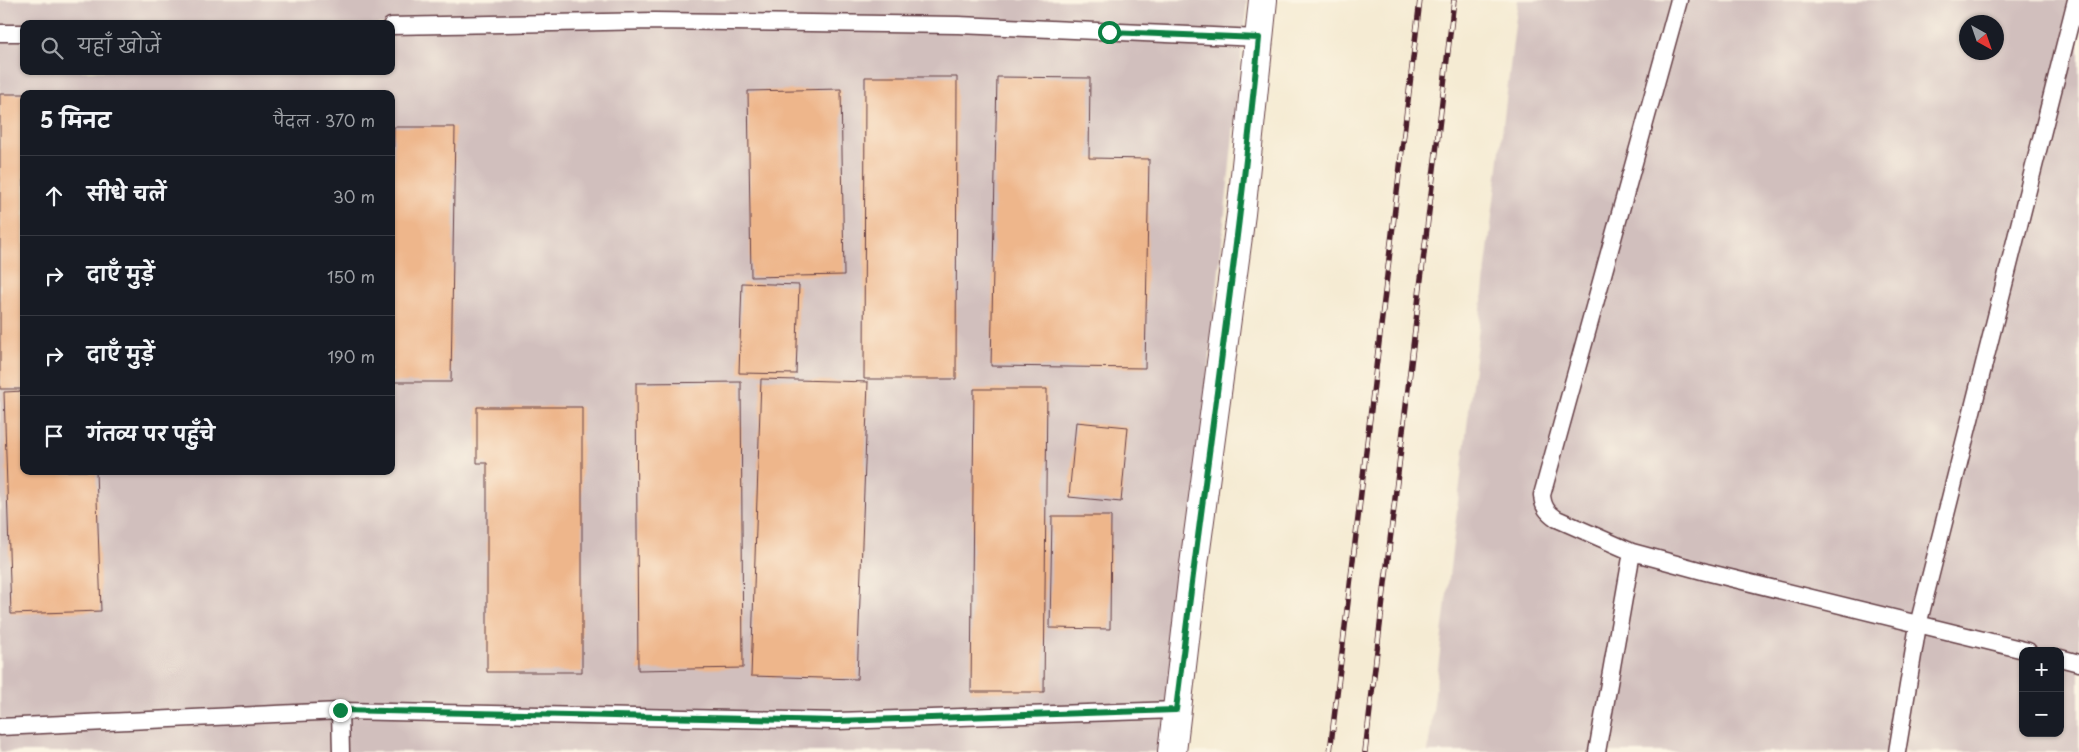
<!DOCTYPE html>
<html lang="hi">
<head>
<meta charset="utf-8">
<style>
  :root { --surface:#171b24; --page:#242831; --text:#f1f3f6; --muted:#9ea1a6; --line:#363941 }
  body { margin:0; font-family:"Playpen Sans","Playpen Sans Deva",sans-serif; background:var(--page); color:var(--text) }
  .controls { position:absolute; right:15px; bottom:15px; display:grid; overflow:hidden; border-radius:10px; box-shadow:0 1px 4px #0004 }
  .controls button { width:45px; height:45px; display:grid; place-items:center; padding:0; border:0; border-bottom:1px solid var(--line); background:var(--surface); color:var(--text); font:25px sans-serif }
  .compass { position:absolute; left:1959px; top:15px; width:45px; height:45px; border-radius:50%; background:var(--surface); box-shadow:0 1px 4px #0004; rotate:140deg }
  .stop { position:absolute; width:15px; height:15px; margin:-11px; border:4px solid #0b8043; border-radius:50%; background:#fff }
  .stop.end { background:#0b8043; border-color:#fff; box-shadow:0 1px 5px #0008 }
  .list { margin:0; padding:0; list-style:none }
  h2 { display:flex; justify-content:space-between; align-items:center; height:65px; margin:0; padding:0 20px; font-size:21px }
  h2 small { font-size:16px; font-weight:400; color:var(--muted) }
  .list li { display:grid; grid-template-columns:32px 1fr auto; gap:15px; align-items:center; box-sizing:border-box; height:80px; padding:0 20px; border-top:1px solid var(--line) }
  .list b { display:block; font-size:19px; white-space:nowrap }
  .list em { font-size:16px; font-style:normal; color:var(--muted) }
  .icon { flex:none; width:28px; height:28px; fill:none; stroke:currentColor; stroke-width:2; stroke-linecap:round; stroke-linejoin:round }
  .map { position:relative; flex:none; width:2079px; height:752px; overflow:hidden }
  .search { position:absolute; background:var(--surface); box-shadow:0 1px 4px #0004; left:20px; top:20px; width:375px; height:55px; display:flex; align-items:center; gap:12px; box-sizing:border-box; padding:0 18px; border-radius:10px; color:var(--muted); font-size:19px }
  .panel { position:absolute; background:var(--surface); box-shadow:0 1px 4px #0004; left:20px; top:90px; width:375px; height:385px; border-radius:10px }
  .map>svg:first-child { display:block }
  .industrial { fill:#d1bfbd; fill-rule:evenodd }
  .building { fill:#eeb68b }
  .lines { fill:none; stroke-linecap:round; stroke-linejoin:round }
  .service-casing { stroke:#643e44; stroke-width:19 }
  .minor-casing { stroke:#643e44; stroke-width:30 }
  .service { stroke:#fff; stroke-width:16 }
  .minor { stroke:#fff; stroke-width:28 }
  .rail-casing { stroke:#4a1f2b; stroke-width:5.5 }
  .rail { stroke:#fcf5e5; stroke-width:4; stroke-dasharray:11; stroke-linecap:butt }
  .route { stroke:#0b8043; stroke-width:6 }
</style>
</head>
<body>
<div class="map">
<svg width="2079" height="752" viewBox="0 0 2079 752">
  <rect width="100%" height="100%" fill="#fcf5e5"/>
  <filter id="ink" filterUnits="userSpaceOnUse"><feTurbulence type="fractalNoise" baseFrequency=".02" numOctaves="2"/><feDisplacementMap in="SourceGraphic" scale="10" xChannelSelector="R" yChannelSelector="G"/><feConvolveMatrix kernelMatrix="1 2 1 2 8 2 1 2 1" color-interpolation-filters="sRGB"/></filter>
  <filter id="wash" filterUnits="userSpaceOnUse"><feTurbulence type="fractalNoise" baseFrequency=".0096" numOctaves="4" result="noise"/><feDisplacementMap in="SourceGraphic" scale="20" xChannelSelector="R" yChannelSelector="G"/><feGaussianBlur stdDeviation="1.12" result="paint"/><feColorMatrix in="noise" values="0 0 0 0 0 0 0 0 0 0 0 0 0 0 0 0 0 1.4 0 .05"/><feComposite in="paint" operator="in"/></filter>
  <g filter="url(#wash)">
    <rect width="100%" height="100%" fill="#f5ebd3"/>
    <!-- industrial -->
    <path class="industrial" d="M0,0H1247L1169,752H0ZM24,24H391V71H24ZM24,94H391V471H24Z
      M1518,0H2079V752H1428ZM1966,22H1996V52H1966ZM2023,651H2060V733H2023Z"/>
    <g id="blocks">
      <!-- building -->
      <path class="building" d="M865,77H957L956,379H864Z
        M997,77L1090,78L1089,158L1149,159L1145,368L991,366Z
        M841,89L844,275L751,277L748,91Z
        M0,94H24V389H0Z
        M394,127H455L451,382H391Z
        M742,283L799,285L796,374L739,373Z
        M761,379L868,382L857,679L751,676Z
        M741,382L743,668L638,670L636,383Z
        M974,389H1047L1044,692H971Z
        M24,391V471H96L101,611L11,614L4,392Z
        M477,407H582V672H487V463H477Z
        M1076,422L1128,427L1121,502L1069,497Z
        M1052,516H1111L1110,629L1050,628Z"/>
    </g>
  </g>
  <g filter="url(#ink)">
    <use href="#blocks" fill-opacity="0" stroke="#643e44" stroke-width="1"/>
    <g class="lines">
      <!-- service casing -->
      <g class="service-casing">
        <path id="service" d="M1679,0L1542,495C1543,507 1547,512 1557,519L1632,552L1706,572L2028,651
          M391,26L654,21L958,25L1259,38
          M0,33H24
          M2060,658L2079,663
          M340,711L341,752
          M0,727L340,711L837,721L1177,710
          M1597,752L1632,552
          M1897,752L1918,625L2076,0"/>
      </g>
      <!-- minor casing -->
      <g class="minor-casing">
        <path id="minor" d="M1172,752L1193,572L1241,214L1263,0"/>
      </g>
      <!-- service -->
      <use href="#service" class="service"/>
      <!-- minor -->
      <use href="#minor" class="minor"/>
      <!-- rail casing -->
      <g class="rail-casing">
        <path id="rail" d="M1330,752L1420,0
          M1365,752L1454,0"/>
      </g>
      <!-- rail -->
      <use href="#rail" class="rail"/>
    </g>
  </g>
  <g class="lines" filter="url(#ink)">
    <!-- route -->
    <path class="route" d="M340,710L837,721L1176,710C1203,486 1237,263 1259,38L1109,32"/>
  </g>
</svg>
<div class="controls">
<button>+</button>
<button>−</button>
</div>
<svg class="compass" viewBox="-18 -18 36 36"><path d="M0-13l5 13h-10z" fill="#e53935"/><path d="M0 13l5-13h-10z" fill="#9ea1a6"/></svg>
<div class="stop" style="left:1109px;top:32px"></div>
<div class="stop end" style="left:340px;top:710px"></div>
<div class="search"><svg class="icon" aria-label="search" viewBox="0 0 24 24"><circle cx="10" cy="10" r="6"/><path d="M15 15l6 6"/></svg>यहाँ खोजें</div>
<section class="panel">
<h2>5 मिनट<small>पैदल · 370 m</small></h2>
<ul class="list">
<li><svg class="icon" aria-label="ahead" viewBox="0 0 24 24"><path d="M12 20V5M6 11l6-6 6 6"/></svg><div><b>सीधे चलें</b></div><em>30 m</em></li>
<li><svg class="icon" aria-label="right" viewBox="0 0 24 24"><path d="M7 20v-9h11M14 6l5 5-5 5"/></svg><div><b>दाएँ मुड़ें</b></div><em>150 m</em></li>
<li><svg class="icon" aria-label="right" viewBox="0 0 24 24"><path d="M7 20v-9h11M14 6l5 5-5 5"/></svg><div><b>दाएँ मुड़ें</b></div><em>190 m</em></li>
<li><svg class="icon" aria-label="arrive" viewBox="0 0 24 24"><path d="M6 21V4h12l-3 4 3 4H6"/></svg><div><b>गंतव्य पर पहुँचे</b></div></li>
</ul>
</section>
</div>
</body>
</html>
